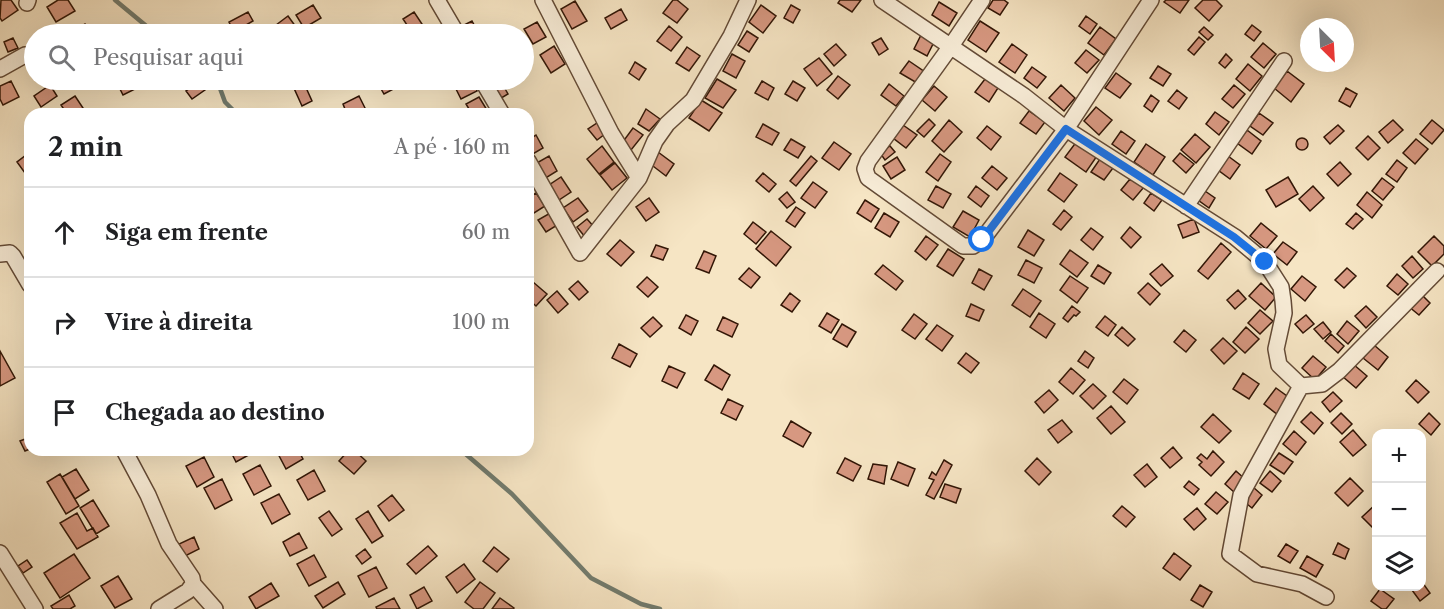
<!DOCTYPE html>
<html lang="pt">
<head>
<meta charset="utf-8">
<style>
  :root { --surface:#fff; --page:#f2f2f2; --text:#202124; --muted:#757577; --line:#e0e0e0 }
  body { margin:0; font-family:"Libre Caslon Text",serif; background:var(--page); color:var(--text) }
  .controls { position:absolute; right:18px; bottom:18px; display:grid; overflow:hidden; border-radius:12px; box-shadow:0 6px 24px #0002 }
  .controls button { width:54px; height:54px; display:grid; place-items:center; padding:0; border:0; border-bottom:2px solid var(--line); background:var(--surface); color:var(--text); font:30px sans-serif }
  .compass { position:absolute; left:1300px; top:18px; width:54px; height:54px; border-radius:50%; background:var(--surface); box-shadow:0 6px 24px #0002; rotate:156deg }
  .stop { position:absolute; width:18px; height:18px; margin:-14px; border:4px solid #1a73e8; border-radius:50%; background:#fff }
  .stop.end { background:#1a73e8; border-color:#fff; box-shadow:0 2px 6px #0008 }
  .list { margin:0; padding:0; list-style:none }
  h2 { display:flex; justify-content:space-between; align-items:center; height:78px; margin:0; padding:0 24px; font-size:26px }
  h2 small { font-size:20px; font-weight:400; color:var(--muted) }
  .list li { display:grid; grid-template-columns:39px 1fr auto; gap:18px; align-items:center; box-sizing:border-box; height:90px; padding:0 24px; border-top:2px solid var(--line) }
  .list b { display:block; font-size:22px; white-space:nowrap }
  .list em { font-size:20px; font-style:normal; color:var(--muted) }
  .icon { flex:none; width:33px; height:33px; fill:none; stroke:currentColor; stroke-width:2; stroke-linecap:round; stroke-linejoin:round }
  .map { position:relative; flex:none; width:1444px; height:609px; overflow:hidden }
  .search { position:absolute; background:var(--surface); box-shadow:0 6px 24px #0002; left:24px; top:24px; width:510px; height:66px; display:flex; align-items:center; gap:15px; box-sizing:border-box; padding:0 21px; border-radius:33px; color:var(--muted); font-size:22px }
  .panel { position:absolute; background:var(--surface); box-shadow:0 6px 24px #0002; left:24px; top:108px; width:510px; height:348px; border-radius:18px }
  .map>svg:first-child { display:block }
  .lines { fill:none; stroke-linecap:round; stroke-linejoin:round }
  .stream { stroke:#727b6d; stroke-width:4.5 }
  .building { fill:#d79881; stroke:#321606; stroke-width:1.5 }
  .minor-casing { stroke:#634a36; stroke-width:18 }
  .minor { stroke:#f9eed9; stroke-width:15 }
  .route { stroke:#1a73e8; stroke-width:8 }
</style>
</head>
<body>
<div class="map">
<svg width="1444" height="609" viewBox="0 0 1444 609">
  <rect width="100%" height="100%" fill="#f6e5c4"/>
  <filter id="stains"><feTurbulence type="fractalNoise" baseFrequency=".00333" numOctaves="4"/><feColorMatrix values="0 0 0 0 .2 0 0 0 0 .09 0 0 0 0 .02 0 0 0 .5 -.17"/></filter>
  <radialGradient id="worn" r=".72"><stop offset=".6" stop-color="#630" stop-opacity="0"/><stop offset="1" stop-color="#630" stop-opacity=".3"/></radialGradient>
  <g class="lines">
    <!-- stream -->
    <path class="stream" d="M115,0L156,34
      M217,80L225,102L237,114
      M461,450L512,494L591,578L641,604L660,609"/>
  </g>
  <!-- building -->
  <path class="building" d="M1,0H11L18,10L2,21L0,18Z
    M58,0H68L75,11L56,22L47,7Z
    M673,0H677L688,9L677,23L663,13Z
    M840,0H861L852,12L838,3Z
    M993,0H1004L1008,3L1000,15L988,8Z
    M1166,0H1189L1180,13L1164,2Z
    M1203,0H1216L1222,6L1209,21L1195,8Z
    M575,1L587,21L572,29L561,9Z
    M939,2L957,13L949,26L932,15Z
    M313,5L321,18L304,28L296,15Z
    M761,5L776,16L763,33L749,22Z
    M791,5L800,10L793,23L784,18Z
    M621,9L627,20L611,29L605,18Z
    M248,12L253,21L234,32L229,22Z
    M414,12L422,24L411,31L403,19Z
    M288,16L296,27L284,34L276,25Z
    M1086,16L1097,24L1090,34L1079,26Z
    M472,21L478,32L474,34H464L460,27Z
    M980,21L999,33L986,52L968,40Z
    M537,22L546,37L533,44L524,29Z
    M85,24L92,34H68Z
    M1252,25L1261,32L1254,41L1245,34Z
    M669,26L682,37L671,51L657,41Z
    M1100,27L1116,39L1104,55L1088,43Z
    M1204,27L1213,35L1208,40L1199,32Z
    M747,31L758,38L749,52L738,45Z
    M921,35L934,42L927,56L914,49Z
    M1199,37L1205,42L1194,55L1188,50Z
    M13,38L18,48L8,52L4,42Z
    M881,38L888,49L879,55L872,43Z
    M1263,43L1276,54L1264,68L1251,57Z
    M836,44L846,55L834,66L824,54Z
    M1012,44L1027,55L1015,73L999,62Z
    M554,46L565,64L551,73L540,55Z
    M687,47L700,56L689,71L676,63Z
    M1086,50L1099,60L1087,73L1075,63Z
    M732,54L745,61L736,78L723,71Z
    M1226,54L1232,60L1225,68L1219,63Z
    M819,58L832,74L817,86L804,69Z
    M909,61L925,72L917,83L900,73Z
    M635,62L646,69L639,80L629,73Z
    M1248,64L1262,76L1250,91L1236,79Z
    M1158,66L1171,74L1163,86L1150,78Z
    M1032,67L1046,77L1037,88L1024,78Z
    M1287,71L1304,84L1291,102L1274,88Z
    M1116,73L1131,84L1120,98L1105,88Z
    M838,76L850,85L838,99L827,90Z
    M717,79L736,90L723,108L705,98Z
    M985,79L998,88L989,102L975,92Z
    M128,80H137L141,86L123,95L118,85Z
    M202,80H209L212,85L192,99L186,91Z
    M376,80H398L401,85L384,94Z
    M455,80H472L477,91L461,99L452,81Z
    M500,80L508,94L498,100L490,85Z
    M11,81L19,97L3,105L0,99V86Z
    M303,81L312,101L302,106L293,86Z
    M762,81L774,88L768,100L755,93Z
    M793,81L805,88L797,101L785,94Z
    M889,84L904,96L896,106L881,95Z
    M50,85L57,96L41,107L34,96Z
    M1061,85L1075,98L1064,111L1049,98Z
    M1234,85L1245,94L1233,108L1222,99Z
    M934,86L947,97L935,111L922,100Z
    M1346,88L1357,94L1350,107L1339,101Z
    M1177,90L1187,98L1179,109L1168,101Z
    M1151,95L1159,101L1152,112L1144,106Z
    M75,96L85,111L80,114H67L61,105Z
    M359,96L368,114H347L343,104Z
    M479,97L487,110L481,114H472L466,104Z
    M701,100L722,113L709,131L689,118Z
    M1096,107L1112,120L1099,135L1084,121Z
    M646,109L660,119L649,131L638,124Z
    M1029,111L1045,122L1036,134L1020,123Z
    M1215,112L1229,122L1219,135L1206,124Z
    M1259,113L1273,123L1263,135L1250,126Z
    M929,119L935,125L924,137L917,131Z
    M949,120L962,132L944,152L932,141Z
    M1393,120L1403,130L1388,143L1379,132Z
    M1432,120L1444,130L1432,144L1420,134Z
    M597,123L605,134L597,140L588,129Z
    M763,124L779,133L772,145L756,137Z
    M903,125L917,135L906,148L893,138Z
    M1338,125L1344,131L1330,144L1324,137Z
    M987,126L1001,137L991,150L977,138Z
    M633,128L643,135L631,150L622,143Z
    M1247,130L1261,141L1252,154L1237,143Z
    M1121,131L1135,141L1126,154L1112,144Z
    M1195,134L1210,147L1196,163L1181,150Z
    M536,135L543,148L531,155L528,151V140Z
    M1368,136L1380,148L1368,160L1356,148Z
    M1296 144a6 6 0 1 1 12 0a6 6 0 1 1-12 0Z
    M791,139L805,147L798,158L784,150Z
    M1416,139L1428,149L1415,164L1403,153Z
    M1077,141L1097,156L1086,172L1065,157Z
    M834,142L851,154L839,170L822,158Z
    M1146,144L1165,157L1153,175L1134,162Z
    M602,146L614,162L599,174L587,159Z
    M890,146L895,152L885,160L880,153Z
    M30,152V180L17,162Z
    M658,152L674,164L666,176L649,163Z
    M1180,153L1194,164L1186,173L1173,161Z
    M940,154L951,162L938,181L926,172Z
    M549,156L557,171L544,179L535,164Z
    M811,156L817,161L796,186L790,181Z
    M1228,156L1240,165L1230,179L1218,170Z
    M897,157L905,170L891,179L883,166Z
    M1100,159L1113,168L1104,180L1091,172Z
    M1397,160L1407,168L1397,182L1386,174Z
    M1340,162L1351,174L1338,186L1327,174Z
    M615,163L627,178L612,190L600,175Z
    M992,166L1007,178L997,190L982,178Z
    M763,173L776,184L769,192L756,181Z
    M1060,173L1077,185L1064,202L1048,190Z
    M561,177L571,192L559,200L549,185Z
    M1288,177L1298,194L1276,207L1266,190Z
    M1382,178L1394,187L1383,200L1372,191Z
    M1130,179L1144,187L1133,200L1121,190Z
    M813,182L827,192L815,208L801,198Z
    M936,186L951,194L943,208L928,200Z
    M976,186L989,196L981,207L968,197Z
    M1313,186L1324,198L1310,211L1299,199Z
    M1205,191L1215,198L1209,208L1198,200Z
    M787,192L795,202L787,208L779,199Z
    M1367,192L1382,205L1372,218L1357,205Z
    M536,193L545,206L534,213L528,205V198Z
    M1151,193L1162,200L1154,211L1144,203Z
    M578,198L588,211L573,222L563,208Z
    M649,198L659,212L646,221L636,207Z
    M865,200L879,209L871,222L857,213Z
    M796,207L805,213L795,227L786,221Z
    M1064,210L1072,217L1061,230L1053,224Z
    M963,211L979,220L970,237L953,227Z
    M552,212L559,224L546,232L538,220Z
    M884,213L899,222L890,237L875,228Z
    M1356,213L1363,219L1353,229L1346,224Z
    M587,219L595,228L585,237L577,227Z
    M1194,219L1199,232L1183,238L1178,225Z
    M753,222L766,232L756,244L744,234Z
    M1261,223L1277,236L1266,249L1250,236Z
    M1130,227L1141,237L1131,248L1121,238Z
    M1091,228L1103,237L1093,250L1081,240Z
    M1028,230L1044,240L1034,256L1018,247Z
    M771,231L791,247L776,266L756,249Z
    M926,236L938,245L926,260L915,251Z
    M1434,236L1444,246V254L1432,266L1418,252Z
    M620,240L634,252L621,266L607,254Z
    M1283,242L1297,252L1287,265L1273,254Z
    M1221,243L1231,252L1208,279L1198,271Z
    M656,245L668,249L663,260L651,256Z
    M948,249L964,259L953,276L937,266Z
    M1070,250L1088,263L1077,277L1060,264Z
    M704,251L716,256L709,273L696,268Z
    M1412,256L1423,269L1413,278L1402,266Z
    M1026,260L1042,268L1034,283L1018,275Z
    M1162,264L1173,276L1161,286L1150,274Z
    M883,265L903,281L896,290L875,274Z
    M1098,265L1111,273L1104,284L1091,276Z
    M749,268L760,277L751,288L739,279Z
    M1347,268L1356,276L1344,288L1335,280Z
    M979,269L992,276L984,290L972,283Z
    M1397,274L1408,284L1398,295L1387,286Z
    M1070,276L1088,288L1077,303L1060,290Z
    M1302,276L1316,287L1305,301L1291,289Z
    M647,277L658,287L648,297L637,287Z
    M578,281L588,292L579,300L569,289Z
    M533,282L547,294L536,306L528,299V287Z
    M1148,283L1160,294L1150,305L1138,293Z
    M1261,283L1276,297L1265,310L1249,296Z
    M1023,289L1041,301L1030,317L1012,305Z
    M1238,290L1246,299L1235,309L1227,300Z
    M557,291L568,304L558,313L547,300Z
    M790,293L800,301L792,312L781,305Z
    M1420,293L1430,303L1419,315L1408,306Z
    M971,304L984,310L979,321L966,316Z
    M1072,306L1080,312L1076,316L1074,315L1068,322L1063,318Z
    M1366,306L1377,317L1366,328L1355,316Z
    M1260,310L1273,321L1260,334L1248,323Z
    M827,313L839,320L831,333L819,326Z
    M1039,313L1055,324L1046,338L1030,327Z
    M914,314L927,324L915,339L902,330Z
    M686,315L698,321L691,335L679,328Z
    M1306,315L1314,324L1303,333L1295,324Z
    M1105,316L1116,325L1108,336L1096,327Z
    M653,317L662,326L650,337L641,328Z
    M723,317L738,324L732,337L717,330Z
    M1347,321L1359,331L1348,344L1337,334Z
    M1323,322L1331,332L1323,339L1314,329Z
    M842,324L856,332L847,347L833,339Z
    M937,325L953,336L942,351L926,339Z
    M1122,327L1135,339L1128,346L1115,335Z
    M1246,327L1259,339L1245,353L1233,342Z
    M1184,330L1196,340L1186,352L1174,342Z
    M1331,334L1344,346L1338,353L1325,341Z
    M1223,338L1237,351L1224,364L1211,350Z
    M619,344L637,354L630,367L612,358Z
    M1374,345L1388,357L1378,370L1363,358Z
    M0,351L15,378L0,386Z
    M1085,351L1094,358L1088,368L1078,361Z
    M966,353L979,363L971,373L958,363Z
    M1313,356L1326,367L1315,380L1302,368Z
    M1353,364L1367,376L1356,388L1342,376Z
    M714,365L730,375L722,390L705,380Z
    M669,366L685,373L677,388L662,381Z
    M1071,368L1085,380L1073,394L1059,382Z
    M1243,373L1259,384L1249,399L1233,389Z
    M1124,379L1138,390L1127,404L1113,392Z
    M1416,380L1429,392L1418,403L1406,391Z
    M1093,384L1106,396L1093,409L1080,396Z
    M1276,388L1291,399L1278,415L1264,404Z
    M1049,390L1058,400L1044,413L1035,402Z
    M1333,392L1342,401L1330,412L1322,402Z
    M728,399L743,406L736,420L721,413Z
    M1111,406L1125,422L1111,434L1097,418Z
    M1311,412L1323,423L1314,434L1301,422Z
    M1341,413L1352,424L1342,434L1331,423Z
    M1429,413L1440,424L1431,435L1419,424Z
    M1213,414L1231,431L1219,443L1201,427Z
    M1062,420L1072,432L1058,443L1048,430Z
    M791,421L811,433L803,447L783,436Z
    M1353,430L1366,445L1353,456L1340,442Z
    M1294,431L1306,442L1296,455L1283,444Z
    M30,437V449L25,451L20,441Z
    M1173,447L1182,458L1170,468L1161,458Z
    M230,450H252L254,452L236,462Z
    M276,450H298L303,459L286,469Z
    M349,450H354L366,461L354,474L339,461Z
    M1213,451L1224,462L1211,476L1199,465L1202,462L1197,458L1201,454L1207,459Z
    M1279,453L1293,462L1284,474L1270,465Z
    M204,457L214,477L197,487L186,466Z
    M845,458L861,466L853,481L837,473Z
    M1037,458L1051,472L1039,485L1025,471Z
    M944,460L952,465L934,499L926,495L934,480L929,478L932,472L936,475Z
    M898,462L915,469L908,486L891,479Z
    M873,464L887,466L884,484L868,479Z
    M1147,464L1157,477L1145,487L1134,475Z
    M260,465L271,486L254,495L243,474Z
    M76,469L89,490L75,499L62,477Z
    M314,470L325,491L308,500L297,480Z
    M1236,471L1246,480L1235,493L1225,484Z
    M1270,471L1281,481L1272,492L1260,483Z
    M60,474L79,506L66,514L47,482Z
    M1350,478L1363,491L1348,506L1335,493Z
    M222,479L232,500L215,509L204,488Z
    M1189,481L1199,489L1194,495L1184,487Z
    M945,484L961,489L956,503L940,497Z
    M1253,487L1262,495L1252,508L1242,500Z
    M1216,492L1228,502L1217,514L1205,504Z
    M279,494L290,514L272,524L261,503Z
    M392,495L404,510L389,521L378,506Z
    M93,500L109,526L96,534L80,508Z
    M1376,504V529L1375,530L1362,517Z
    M1122,506L1135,517L1126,527L1113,516Z
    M1197,508L1206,519L1194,530L1184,519Z
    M329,511L342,529L332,536L319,518Z
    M368,511L383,536L372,543L356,519Z
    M77,513L87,531L93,528L98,537L77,549L60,523Z
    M299,533L307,548L290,556L283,542Z
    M194,537L199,549L185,556L179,544Z
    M1338,543L1349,549L1345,559L1333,554Z
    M1286,544L1298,551L1290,563L1278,556Z
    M428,546L437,556L416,574L407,564Z
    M494,547L509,559L497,572L483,561Z
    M365,549L371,557L362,564L356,556Z
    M1174,553L1191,566L1180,580L1163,568Z
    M74,554L90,578L60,598L44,573Z
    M314,555L326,577L309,586L297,564Z
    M1307,556L1323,565L1316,577L1300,568Z
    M27,560L32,567L23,573L18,566Z
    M464,564L475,579L457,593L446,577Z
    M376,567L387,588L369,597L358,576Z
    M118,576L132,599L115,608L101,586Z
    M338,582L345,594L323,608L315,596Z
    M480,582L495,593L483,609H474L465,602Z
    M1422,582L1430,593L1420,601L1409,586H1422Z
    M271,583L279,596L256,609L249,597Z
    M1200,585L1212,592L1203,607L1191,600Z
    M424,587L432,601L417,609L410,595Z
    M1380,589L1394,599L1386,609H1382L1371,601Z
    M69,595L75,606L70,609H53L51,606Z
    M394,598L400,609H377L376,607Z
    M500,598L514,608L513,609H492Z"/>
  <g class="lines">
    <!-- minor casing -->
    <g class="minor-casing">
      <path id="minor" d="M437,0L457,34
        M882,0L1024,96L1066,129L1235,237L1265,262L1281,287L1283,301L1284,313L1276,349L1279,365L1301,386L1322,384L1339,371L1437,271
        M982,0L951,46L868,161L865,169L868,178L963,246H973L982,240L1066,129L1151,0
        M27,3L28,0
        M0,69L25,55
        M482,80L502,114
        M528,161L580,253L639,178L611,133L543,0
        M639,178L655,141L667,124L693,100L731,36L748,0
        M1186,206L1284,61
        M0,254L10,253L13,256L30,285
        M1301,386L1241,495L1230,554L1257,574L1302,584L1326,597
        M124,450L148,495L169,544L192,578L193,584L188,591L159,609
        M0,553L35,609
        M193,584L215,609"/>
    </g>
    <!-- minor -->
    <use href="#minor" class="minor"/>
  </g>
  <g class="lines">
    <!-- route -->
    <path class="route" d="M982,240L1066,129L1234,237L1265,262"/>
  </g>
  <rect width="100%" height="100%" filter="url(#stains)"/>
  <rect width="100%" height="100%" fill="url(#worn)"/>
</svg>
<div class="controls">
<button>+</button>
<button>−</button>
<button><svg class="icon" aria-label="layers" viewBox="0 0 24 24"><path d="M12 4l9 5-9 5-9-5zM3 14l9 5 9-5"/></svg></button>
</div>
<svg class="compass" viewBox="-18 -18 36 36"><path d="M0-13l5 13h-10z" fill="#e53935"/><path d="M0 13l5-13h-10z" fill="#757577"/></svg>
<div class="stop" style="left:982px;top:240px"></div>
<div class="stop end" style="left:1265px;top:262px"></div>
<div class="search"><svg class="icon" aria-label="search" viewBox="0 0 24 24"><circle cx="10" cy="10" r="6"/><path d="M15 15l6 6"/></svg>Pesquisar aqui</div>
<section class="panel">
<h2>2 min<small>A pé · 160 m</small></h2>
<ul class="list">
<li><svg class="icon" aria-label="ahead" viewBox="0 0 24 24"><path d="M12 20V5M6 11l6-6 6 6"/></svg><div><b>Siga em frente</b></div><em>60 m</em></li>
<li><svg class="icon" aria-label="right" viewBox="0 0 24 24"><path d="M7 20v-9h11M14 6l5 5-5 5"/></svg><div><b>Vire à direita</b></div><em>100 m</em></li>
<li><svg class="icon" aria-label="arrive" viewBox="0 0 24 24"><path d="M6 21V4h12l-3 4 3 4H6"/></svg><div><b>Chegada ao destino</b></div></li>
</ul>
</section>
</div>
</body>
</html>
